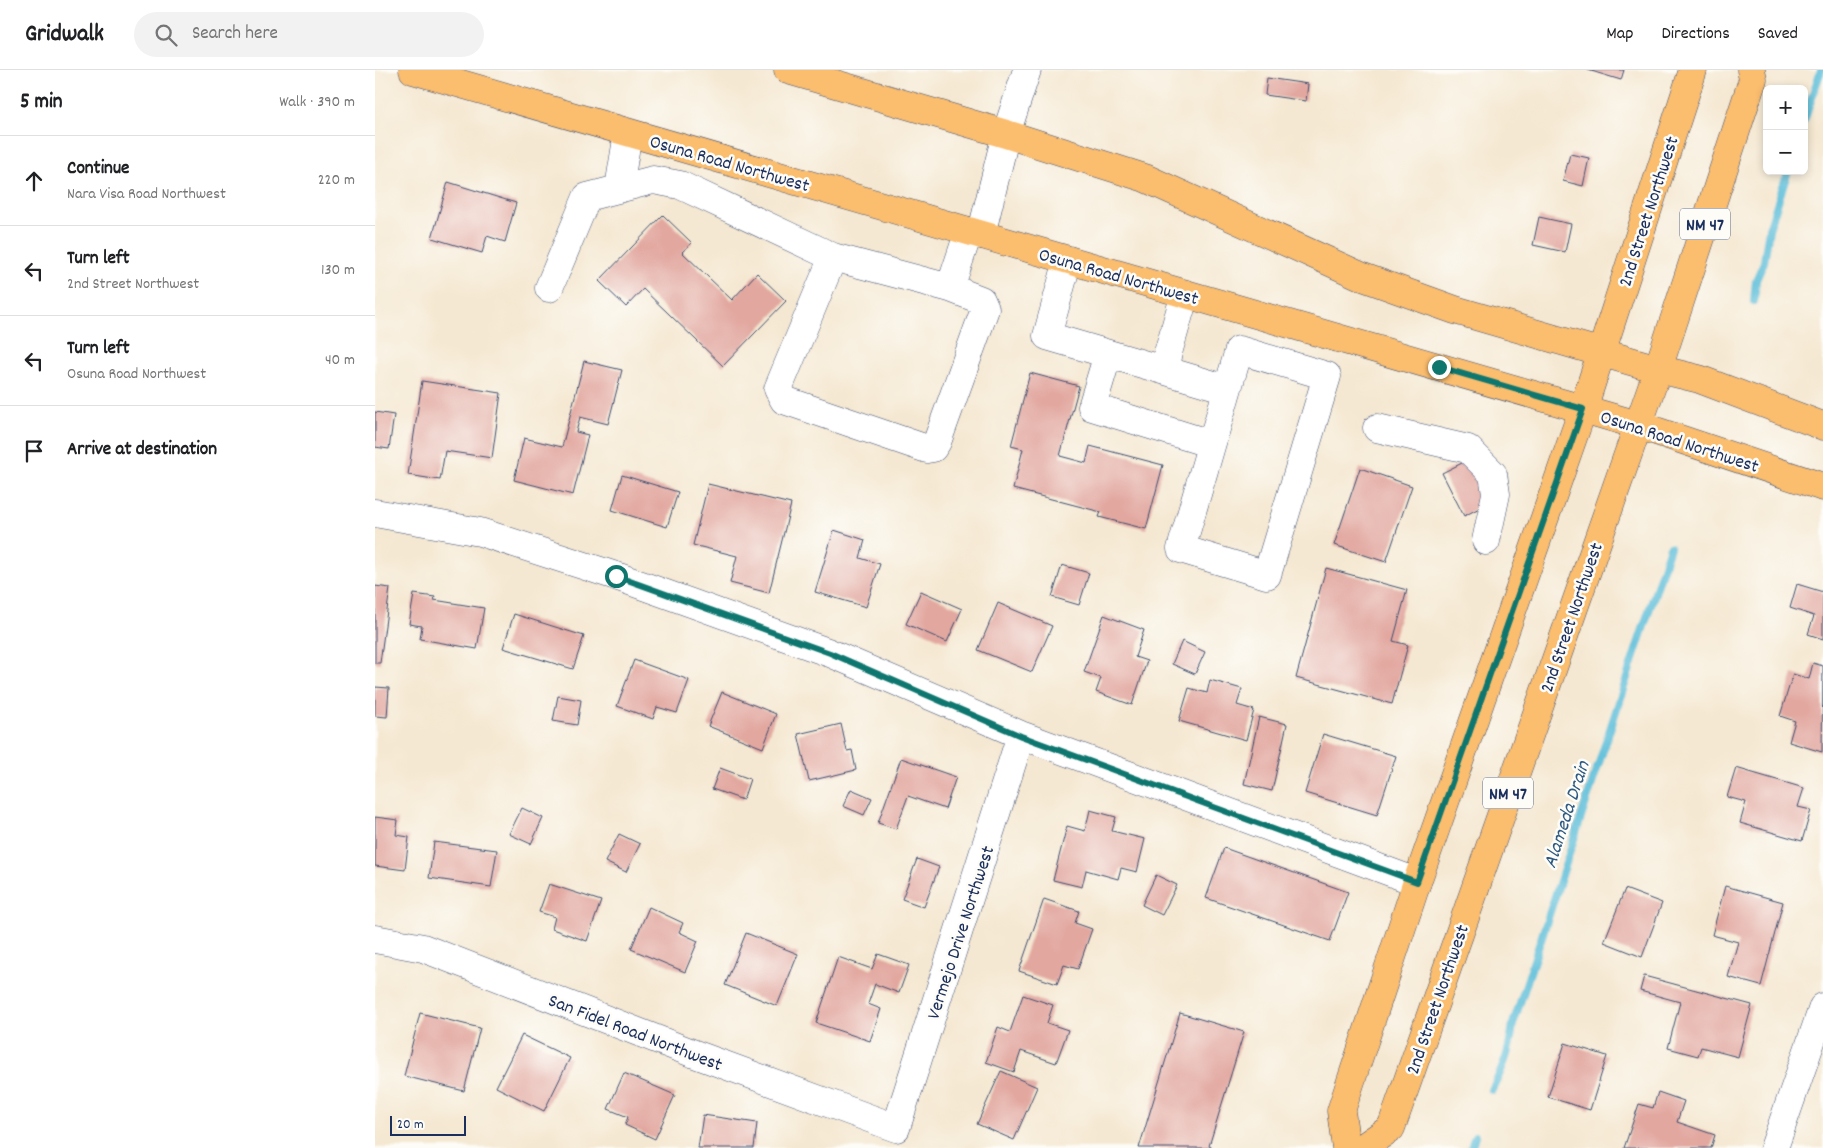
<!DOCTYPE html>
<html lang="en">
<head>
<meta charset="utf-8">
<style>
  :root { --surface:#fff; --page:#f2f2f2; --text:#202124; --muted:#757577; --line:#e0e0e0 }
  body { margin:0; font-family:Dekko,sans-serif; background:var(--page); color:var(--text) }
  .controls { position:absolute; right:15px; top:15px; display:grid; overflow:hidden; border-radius:8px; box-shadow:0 2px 8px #0003 }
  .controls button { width:45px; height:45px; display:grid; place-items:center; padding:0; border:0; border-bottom:1px solid var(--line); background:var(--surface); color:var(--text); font:25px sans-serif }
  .scale { position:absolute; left:15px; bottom:12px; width:76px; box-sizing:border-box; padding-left:5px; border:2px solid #1b2f5e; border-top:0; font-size:14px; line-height:18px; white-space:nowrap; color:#1b2f5e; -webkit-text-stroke:4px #fdfcf7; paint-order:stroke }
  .stop { position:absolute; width:15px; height:15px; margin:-11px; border:4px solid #0f766e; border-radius:50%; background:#fff }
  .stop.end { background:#0f766e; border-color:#fff; box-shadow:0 1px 5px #0008 }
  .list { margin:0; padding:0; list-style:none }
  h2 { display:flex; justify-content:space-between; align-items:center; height:65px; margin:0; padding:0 20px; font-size:21px }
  h2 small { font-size:16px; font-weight:400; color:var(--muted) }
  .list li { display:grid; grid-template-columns:32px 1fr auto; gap:15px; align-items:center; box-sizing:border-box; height:90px; padding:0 20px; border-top:1px solid var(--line) }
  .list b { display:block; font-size:19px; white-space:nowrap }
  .list p { margin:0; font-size:16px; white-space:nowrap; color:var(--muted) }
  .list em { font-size:16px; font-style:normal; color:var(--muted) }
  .icon { flex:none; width:28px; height:28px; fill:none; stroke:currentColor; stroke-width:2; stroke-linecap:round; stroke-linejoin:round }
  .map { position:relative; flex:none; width:1448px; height:1078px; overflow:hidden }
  header { display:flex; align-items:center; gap:30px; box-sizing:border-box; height:70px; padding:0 25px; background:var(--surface); border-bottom:1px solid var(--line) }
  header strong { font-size:24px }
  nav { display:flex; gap:28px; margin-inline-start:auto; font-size:18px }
  .search { width:350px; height:45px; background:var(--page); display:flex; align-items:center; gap:12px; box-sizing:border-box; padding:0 18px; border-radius:28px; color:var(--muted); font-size:19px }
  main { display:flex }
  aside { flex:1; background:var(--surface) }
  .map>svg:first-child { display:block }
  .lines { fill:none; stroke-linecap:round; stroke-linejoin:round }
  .stream { stroke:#5bbed9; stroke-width:8 }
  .building { fill:#e2a8a0 }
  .minor-casing { stroke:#3c4b6f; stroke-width:29 }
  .major-casing { stroke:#3c4b6f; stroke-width:29 }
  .minor { stroke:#fff; stroke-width:28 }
  .major { stroke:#fbbd6e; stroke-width:28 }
  .route { stroke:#0f766e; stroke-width:6 }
  .labels { text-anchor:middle; stroke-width:5; stroke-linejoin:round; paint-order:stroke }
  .shield { fill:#fdfcf7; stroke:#5f6c8c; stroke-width:1 }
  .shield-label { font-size:18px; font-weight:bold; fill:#1b2f5e }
  .street-label { font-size:19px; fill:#1b2f5e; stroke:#fdfcf7 }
  .water-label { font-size:20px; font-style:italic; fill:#2e5a83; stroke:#fdfcf7 }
</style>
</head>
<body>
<header>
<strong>Gridwalk</strong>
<div class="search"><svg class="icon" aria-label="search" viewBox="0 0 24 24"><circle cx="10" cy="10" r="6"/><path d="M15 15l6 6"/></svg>Search here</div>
<nav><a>Map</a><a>Directions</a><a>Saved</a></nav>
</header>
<main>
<aside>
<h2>5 min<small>Walk · 390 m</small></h2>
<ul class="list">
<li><svg class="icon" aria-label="ahead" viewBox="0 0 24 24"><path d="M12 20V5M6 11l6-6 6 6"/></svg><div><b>Continue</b><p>Nara Visa Road Northwest</p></div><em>220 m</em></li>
<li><svg class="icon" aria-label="left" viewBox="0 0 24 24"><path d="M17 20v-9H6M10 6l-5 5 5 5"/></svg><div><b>Turn left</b><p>2nd Street Northwest</p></div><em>130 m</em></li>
<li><svg class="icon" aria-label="left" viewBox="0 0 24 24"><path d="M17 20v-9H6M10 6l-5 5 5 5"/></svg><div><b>Turn left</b><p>Osuna Road Northwest</p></div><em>40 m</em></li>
<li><svg class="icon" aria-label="arrive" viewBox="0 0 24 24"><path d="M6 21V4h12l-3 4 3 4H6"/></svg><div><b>Arrive at destination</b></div></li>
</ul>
</aside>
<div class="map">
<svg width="1448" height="1078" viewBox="0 0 1448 1078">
  <rect width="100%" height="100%" fill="#fdfcf7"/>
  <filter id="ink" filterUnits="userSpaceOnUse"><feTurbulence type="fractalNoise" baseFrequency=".02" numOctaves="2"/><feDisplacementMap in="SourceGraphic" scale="10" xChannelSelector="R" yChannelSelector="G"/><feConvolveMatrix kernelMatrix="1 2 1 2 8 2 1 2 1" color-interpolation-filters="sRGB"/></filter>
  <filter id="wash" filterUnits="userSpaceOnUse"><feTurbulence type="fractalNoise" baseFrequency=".0096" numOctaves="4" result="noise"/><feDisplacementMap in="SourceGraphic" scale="20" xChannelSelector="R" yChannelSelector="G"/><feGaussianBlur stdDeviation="1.12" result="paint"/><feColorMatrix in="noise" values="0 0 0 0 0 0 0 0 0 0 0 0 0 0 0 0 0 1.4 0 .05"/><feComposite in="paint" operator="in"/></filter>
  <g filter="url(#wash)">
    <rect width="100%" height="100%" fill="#f5e8d2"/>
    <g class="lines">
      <!-- stream -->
      <path class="stream" d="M1429,51L1446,0
        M1379,231L1381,210L1389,192L1394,159L1413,101
        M1117,1020C1129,996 1135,980 1138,954L1295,477
        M1096,1078L1100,1066"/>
    </g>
    <g id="blocks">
      <!-- building -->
      <path class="building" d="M1213,0H1249L1246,10Z
        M892,8L933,14L931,31L890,25Z
        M1195,84L1214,88L1208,116L1188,111Z
        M73,112L141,133L130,172L112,166L107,183L57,168Z
        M288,145L317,173L307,182L357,230L382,203L411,231L348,296L268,219L251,237L224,211Z
        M1164,147L1196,154L1190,182L1158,175Z
        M209,291L247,300L233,354L205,347L201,362L213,365L198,425L139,410L149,368L187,377Z
        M655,303L704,316L685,386L711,393L715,376L788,395L771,459L724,447L726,442L638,419L648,379L636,376Z
        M47,311L126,323L117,388L70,381L65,410L33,405Z
        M0,342L19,345L14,379L0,377Z
        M1095,389L1116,432L1089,446L1067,403Z
        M985,398L1037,416L1011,492L959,475Z
        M247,405L303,422L292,457L237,440Z
        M333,414L416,434L394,523L355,513L362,486L318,475Z
        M459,460L490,470L485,488L505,494L491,537L440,522Z
        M687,495L714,503L704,535L677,527Z
        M951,498L1032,520L1018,571L1033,575L1017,634L921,608Z
        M1422,514L1448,522V569L1433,564L1439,546L1415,538Z
        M0,516L15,518L5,593H0Z
        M546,521L587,539L572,572L531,554Z
        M39,524L60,527L59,530L109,538L102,579L45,569L47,556L34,554Z
        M623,533L677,556L657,602L603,580Z
        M139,544L209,566L198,599L128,578Z
        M729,545L769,560L760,587L772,591L757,635L721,622L726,608L709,602Z
        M807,571L830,582L820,604L797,594Z
        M259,590L314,610L302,643L282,637L278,649L242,636Z
        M1438,593L1448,596L1447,682L1414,672L1420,651L1405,646L1418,604L1434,609Z
        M835,610L867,619L862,635L879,640L871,670L804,651L814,618L832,623Z
        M0,617L14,618L12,647L0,646Z
        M347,622L401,644L388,678L333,656Z
        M183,626L206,630L202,655L178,651Z
        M884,647L912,654L897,721L869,714Z
        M466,654L472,681L477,680L481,700L434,711L423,664Z
        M948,664L1021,686L1002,745L930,723Z
        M526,688L581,707L570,739L533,726L521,759L503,753Z
        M345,698L375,709L368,730L337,719Z
        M1361,698L1429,718L1423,737L1436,740L1427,771L1365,753L1371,732L1352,727Z
        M476,719L497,728L489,745L468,736Z
        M147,738L168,748L156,774L134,764Z
        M715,740L741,747L737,761L770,769L762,802L746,798L743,809L711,800L707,817L678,810L692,756L710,761Z
        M0,747L23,750L21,765L34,767L30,800L0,796Z
        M244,764L265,774L251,802L230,792Z
        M59,772L122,780L116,817L54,808Z
        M849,778L973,822L955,871L831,828Z
        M542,789L564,797L549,837L527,829Z
        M781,805L802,815L787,845L767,835Z
        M174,814L226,831L212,871L177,859L180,847L164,842Z
        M1350,816L1408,832L1386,916L1353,907L1363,872L1337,865Z
        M1250,819L1287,833L1267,887L1229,872Z
        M669,829L704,841L700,853L717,859L703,899L689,895L682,914L644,901Z
        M274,837L308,853L304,862L323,871L310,902L256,879Z
        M371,863L423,884L402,936L350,915Z
        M503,884L534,895L524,923L500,914L493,934L506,939L495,971L441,953L463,887L497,899Z
        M1269,906L1377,935L1363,987L1326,977L1323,986L1293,978L1305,932L1265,921Z
        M648,925L678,935L672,953L693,960L681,993L646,981L639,1002L611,992L623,957L635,962Z
        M45,943L105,958L89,1021L29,1006Z
        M805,943L869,962L834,1076L838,1078H764Z
        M147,965L195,988L169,1041L121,1017Z
        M1190,973L1232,986L1215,1040L1173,1027Z
        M626,1001L662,1017L639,1070L602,1054Z
        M249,1003L300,1025L280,1069L250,1055L253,1047L233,1039Z
        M1283,1022L1309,1031L1302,1052L1340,1065L1336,1078H1249L1264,1034L1278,1038Z
        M328,1045L382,1053L379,1078H323Z"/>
    </g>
  </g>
  <g filter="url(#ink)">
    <use href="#blocks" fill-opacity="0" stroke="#3c4b6f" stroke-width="1"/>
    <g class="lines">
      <!-- minor casing -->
      <g class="minor-casing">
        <path id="minor" d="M244,118L253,63
          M606,165L631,64L652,0
          M693,190L672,266L788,300L810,224
          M174,218L212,127L278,110L305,115L458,187L575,218L606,230L610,239L562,372L558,378L552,379L409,330L403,319L458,187
          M575,218L594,161
          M864,280L952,306L892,505L806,479Z
          M733,284L717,337L836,374
          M788,300L852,319
          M1002,358L1093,379L1118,404L1121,424L1111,471
          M0,443L105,462L241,506L455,583L646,665L1042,812
          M0,869L48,878L317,983L521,1058L646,665
          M1399,1078L1448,937"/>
      </g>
      <!-- major casing -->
      <g class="major-casing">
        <path id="major" d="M38,0L1263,355L1448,417
          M413,0L631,64L770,108L988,207L1080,240L1283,299L1324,309L1448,356
          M971,1078L966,1041L1042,812L1208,339L1318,0
          M987,1078L1016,1058L1283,299L1378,9L1376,0"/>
      </g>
      <!-- minor -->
      <use href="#minor" class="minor"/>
      <!-- major -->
      <use href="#major" class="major"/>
    </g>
  </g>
  <g class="lines" filter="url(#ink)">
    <!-- route -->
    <path class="route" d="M241,506L455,583L646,666L1042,812L1208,339L1064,297"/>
  </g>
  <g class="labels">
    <!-- shield labels -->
    <g class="shield">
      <rect x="1305" y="138.5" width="50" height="31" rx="4"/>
      <rect x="1108" y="707.5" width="50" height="31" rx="4"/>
    </g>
    <g class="shield-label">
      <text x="1330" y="160">NM 47</text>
      <text x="1133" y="729">NM 47</text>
    </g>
    <!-- street labels -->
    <g class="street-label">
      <text transform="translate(355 92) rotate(16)" y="7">Osuna Road Northwest</text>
      <text transform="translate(1272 141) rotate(-72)" y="7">2nd Street Northwest</text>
      <text transform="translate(744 205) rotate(16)" y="7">Osuna Road Northwest</text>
      <text transform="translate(1305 370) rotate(18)" y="7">Osuna Road Northwest</text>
      <text transform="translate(1195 547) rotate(-71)" y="7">2nd Street Northwest</text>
      <text transform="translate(584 862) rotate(-72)" y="7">Vermejo Drive Northwest</text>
      <text transform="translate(1061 929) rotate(-71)" y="7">2nd Street Northwest</text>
      <text transform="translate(261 961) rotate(21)" y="7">San Fidel Road Northwest</text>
    </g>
    <!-- water labels -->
    <g class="water-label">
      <text transform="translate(1190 744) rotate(-72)" y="7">Alameda Drain</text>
    </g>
  </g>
</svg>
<div class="controls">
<button>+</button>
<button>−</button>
</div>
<div class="scale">20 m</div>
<div class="stop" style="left:241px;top:506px"></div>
<div class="stop end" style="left:1064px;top:297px"></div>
</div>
</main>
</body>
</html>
